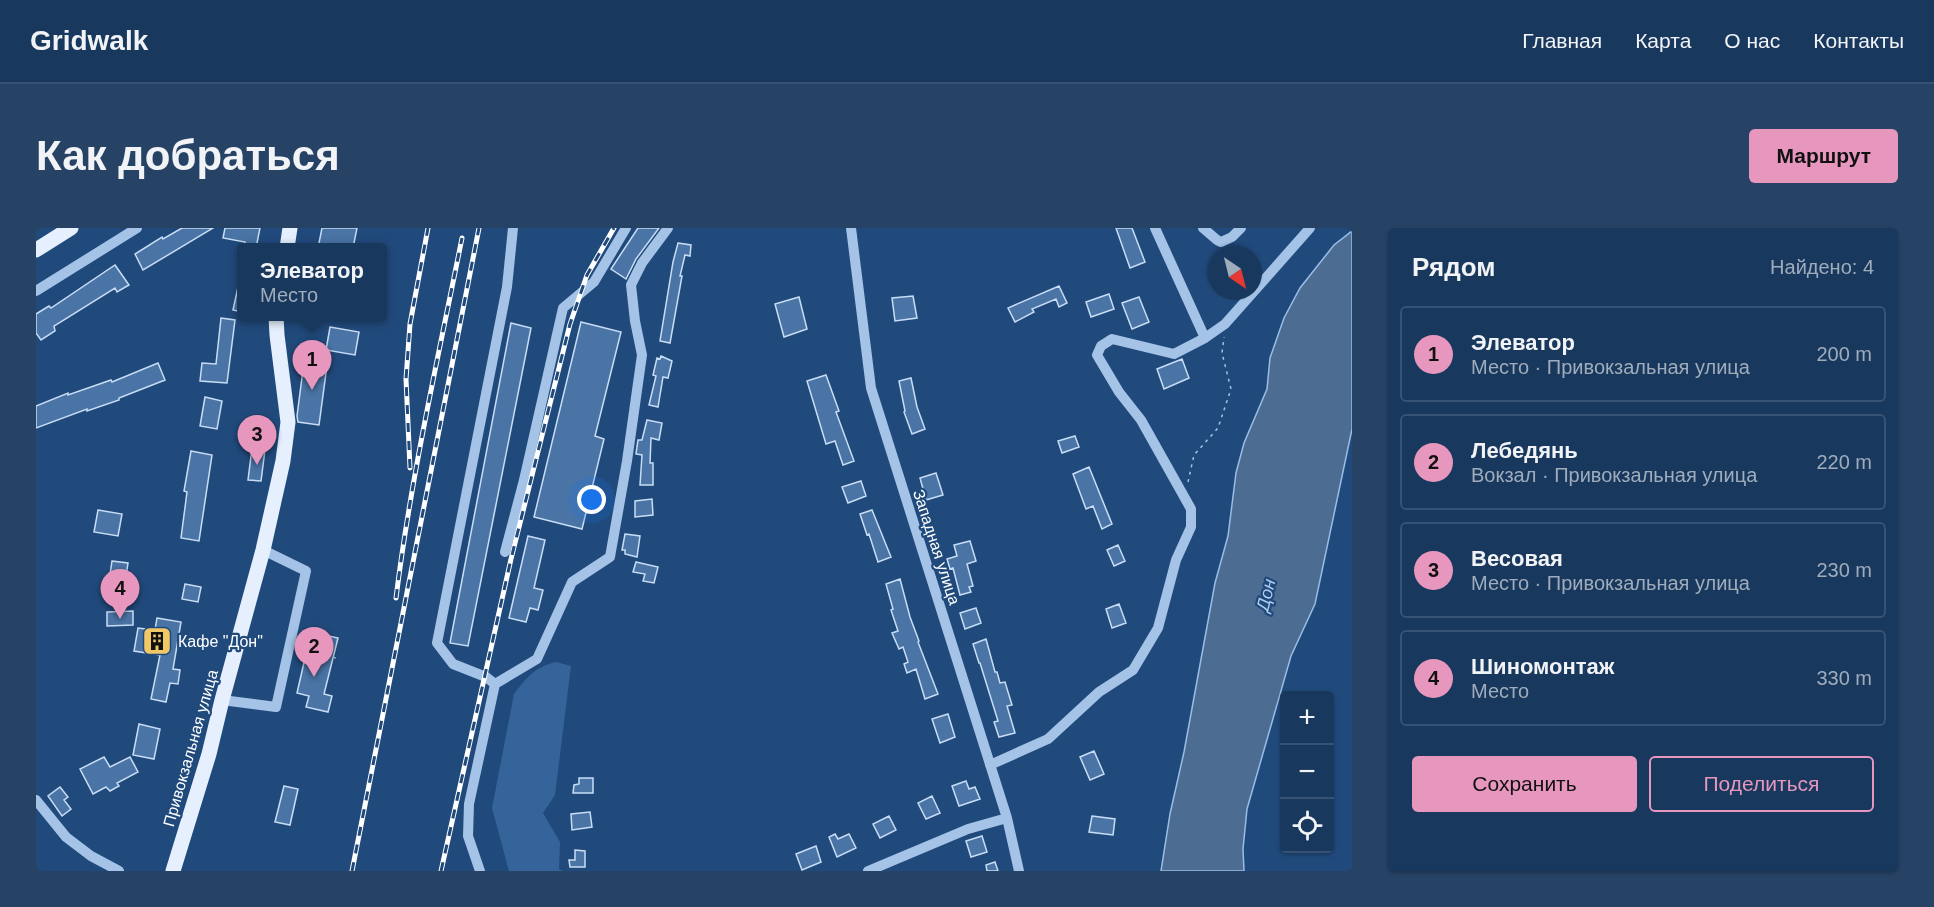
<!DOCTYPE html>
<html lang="ru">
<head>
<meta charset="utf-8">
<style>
  :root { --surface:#19385d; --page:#264366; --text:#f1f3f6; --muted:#9facbc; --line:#375272; --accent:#e797bd }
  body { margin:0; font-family:Arial,sans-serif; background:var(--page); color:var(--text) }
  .controls { position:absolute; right:18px; bottom:18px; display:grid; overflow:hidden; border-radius:6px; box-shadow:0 2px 4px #0004 }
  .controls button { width:54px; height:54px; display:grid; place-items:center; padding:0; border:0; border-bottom:2px solid var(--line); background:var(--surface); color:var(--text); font:30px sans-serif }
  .compass { position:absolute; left:1172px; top:18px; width:54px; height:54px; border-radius:50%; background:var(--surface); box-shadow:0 2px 4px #0004; rotate:145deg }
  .you { position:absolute; left:556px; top:272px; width:21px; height:21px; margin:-15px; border:4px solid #fff; border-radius:50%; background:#1a73e8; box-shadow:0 0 0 9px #1a73e833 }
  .badge { display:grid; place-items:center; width:39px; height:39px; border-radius:50%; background:var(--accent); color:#111; font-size:20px; font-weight:700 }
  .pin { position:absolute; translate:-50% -50px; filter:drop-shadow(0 2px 3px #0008) }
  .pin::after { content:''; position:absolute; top:32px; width:21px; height:18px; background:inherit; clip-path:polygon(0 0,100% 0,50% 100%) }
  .popup { position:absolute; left:201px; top:15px; width:150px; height:78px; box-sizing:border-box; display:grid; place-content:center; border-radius:6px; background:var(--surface); filter:drop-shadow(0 2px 4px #0005); font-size:20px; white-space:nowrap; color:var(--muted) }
  .popup b { font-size:22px; color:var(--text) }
  .popup::after { content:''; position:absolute; left:50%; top:100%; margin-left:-12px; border:12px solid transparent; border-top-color:var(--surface) }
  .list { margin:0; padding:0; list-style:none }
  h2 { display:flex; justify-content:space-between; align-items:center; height:78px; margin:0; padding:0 24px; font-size:26px }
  h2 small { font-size:20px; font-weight:400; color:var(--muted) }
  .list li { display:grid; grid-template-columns:39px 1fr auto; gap:18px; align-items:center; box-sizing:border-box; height:96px; margin:0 12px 12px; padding:0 12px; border:2px solid var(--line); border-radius:6px }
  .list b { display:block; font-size:22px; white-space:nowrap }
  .list p { margin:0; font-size:20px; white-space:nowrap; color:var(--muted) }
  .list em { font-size:20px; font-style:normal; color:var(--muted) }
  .actions { display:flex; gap:12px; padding:18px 24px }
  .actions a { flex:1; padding:14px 0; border:2px solid var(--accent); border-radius:6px; text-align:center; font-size:21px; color:var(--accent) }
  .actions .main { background:var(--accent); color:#111 }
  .icon { flex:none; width:33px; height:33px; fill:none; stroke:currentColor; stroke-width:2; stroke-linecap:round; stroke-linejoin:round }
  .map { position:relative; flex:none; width:1316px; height:643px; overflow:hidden; border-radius:6px }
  header { display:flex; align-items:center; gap:36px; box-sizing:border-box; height:84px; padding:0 30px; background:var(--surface); border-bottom:2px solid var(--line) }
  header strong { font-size:28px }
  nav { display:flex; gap:33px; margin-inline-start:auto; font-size:21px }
  .intro { display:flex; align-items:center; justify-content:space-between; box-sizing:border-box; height:144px; padding:0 36px }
  h1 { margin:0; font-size:42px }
  .button { padding:15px 27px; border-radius:6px; background:var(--accent); color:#111; font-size:21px; font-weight:700 }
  main { display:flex; gap:36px; padding:0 36px }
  aside { flex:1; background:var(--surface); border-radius:6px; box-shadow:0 2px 4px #0004 }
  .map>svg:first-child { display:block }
  .green { fill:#34649a }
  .water { fill:#4d6c91; stroke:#98bee7; stroke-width:1.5 }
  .building { fill:#4a74a5; stroke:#c8ddf5; stroke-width:1.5 }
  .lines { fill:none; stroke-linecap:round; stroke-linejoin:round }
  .path { stroke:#a4c3e6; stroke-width:1.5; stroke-dasharray:3 4.5; stroke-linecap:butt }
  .minor { stroke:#a4c3e6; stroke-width:10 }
  .major { stroke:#e5effd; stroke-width:15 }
  .rail-casing { stroke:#fff; stroke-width:5 }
  .rail { stroke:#214a7c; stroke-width:3; stroke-dasharray:9; stroke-linecap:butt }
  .labels { text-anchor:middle; stroke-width:4.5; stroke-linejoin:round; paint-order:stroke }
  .street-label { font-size:16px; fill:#fff; stroke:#214a7c }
  .poi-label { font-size:16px; fill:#fff; stroke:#214a7c; text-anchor:start }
  .water-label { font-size:18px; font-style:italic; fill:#afcdee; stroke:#214a7c }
</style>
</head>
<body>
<header>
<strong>Gridwalk</strong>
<nav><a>Главная</a><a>Карта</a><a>О нас</a><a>Контакты</a></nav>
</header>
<div class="intro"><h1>Как добраться</h1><a class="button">Маршрут</a></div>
<main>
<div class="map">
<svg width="1316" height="643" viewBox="0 0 1316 643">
  <rect width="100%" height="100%" fill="#214a7c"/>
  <!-- green -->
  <path class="green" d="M520,434L535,438L519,567L507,585L524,614L523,641L527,643H473L456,580L478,466C491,449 499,439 520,434Z"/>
  <!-- water -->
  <path class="water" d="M1316,3V201L1279,376L1255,428L1211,581L1207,621L1208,643H1125L1134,586L1148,524L1179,355L1192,308L1200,245L1208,215L1231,161L1234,130L1248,90L1264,60L1298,17Z"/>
  <!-- building -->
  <path class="building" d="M146,0H177L107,42L99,26L126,9L127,11Z
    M189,0H224L220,20H208L209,14L187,10Z
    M286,0H321L317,20H282Z
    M602,0H623L600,31L590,51L575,41Z
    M1080,0H1096L1109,34L1094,40Z
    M642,15L655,17L654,28L649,27L644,48H646L634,115L624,113L637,34Z
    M79,37L93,57L81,64L79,60L18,98L19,103L5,112L0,105V86L13,78L15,80Z
    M1023,58L1031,75L1023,79L1020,71L996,81L998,84L979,94L972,80Z
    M202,59H206V84L197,82Z
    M1073,66L1078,81L1055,89L1050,74Z
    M877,68L881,90L859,93L856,70Z
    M763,69L771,101L748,109L739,76Z
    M1103,69L1113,94L1096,101L1086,75Z
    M185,90L199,92L191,155L164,153L166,135L180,136Z
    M545,94L585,104L559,208L568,211L546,301L498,289Z
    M475,95L495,100L432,418L414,415Z
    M294,99L323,104L319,127L290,122Z
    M269,126L292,130L283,197L262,194L261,188Z
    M625,128L636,133L632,150L627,149L622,179L613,177L620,148L617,147L621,130L624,131Z
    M1146,131L1153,150L1128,161L1121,141Z
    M122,135L129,152L83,170V172L51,183V181L0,200V178L32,165V167L75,152L76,154Z
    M790,147L803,183L800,184L818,233L807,237L799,213L790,216L771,153Z
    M875,150L881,179L889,201L876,206L868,184L869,183L863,153Z
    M169,169L186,173L181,201L164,198Z
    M611,192L626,195L623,212L615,210L614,235H617V257H604L606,227L600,226L602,212H606Z
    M1039,208L1043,219L1026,225L1022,213Z
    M216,220L229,222L225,253L212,252Z
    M155,223L176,227L163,313L145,310L151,264L148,263Z
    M1053,239L1076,296L1066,301L1057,278L1050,281L1037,246Z
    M900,245L907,267L890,272L884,250Z
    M825,253L830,268L812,275L806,259Z
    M616,271L617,287L599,289V273Z
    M62,282L86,286L82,308L58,304Z
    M836,282L855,329L842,334L833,306L831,307L824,286Z
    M589,306L604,308L601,329L589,326V322H586Z
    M492,308L509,312L498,360L507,362L502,382L494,380L490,394L473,390Z
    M934,313L940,333L931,336L937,358L933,359L935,364L924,367L917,340L914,341L911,331L921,328L918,317Z
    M1082,317L1089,333L1078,338L1071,322Z
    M76,333L92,335L89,355L73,353Z
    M600,334L622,339L618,355L607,353L609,346L597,344Z
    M864,351L874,389L883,413L882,414L902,466L889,471L880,441L871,445L868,436L872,434L867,419L863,421L856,405L862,403L855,382L857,381L850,356Z
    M149,356L165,359L162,374L146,371Z
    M1083,376L1090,395L1076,400L1070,381Z
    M940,380L945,395L929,401L924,385Z
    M97,383V397L71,398V384Z
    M121,390L145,394L137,441L144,442L142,456L134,455L130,474L115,471L124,427L98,423L102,400L119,402Z
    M275,404L302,410L288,466L296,468L292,484L270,479L273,468L261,465Z
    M950,411L959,444H961L964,455L969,454L976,477L971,478L979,505L963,509L958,494L962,493L944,435H943L937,416Z
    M912,486L919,509L904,515L896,491Z
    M103,496L124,501L118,531L97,527Z
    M1058,523L1068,546L1054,552L1044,529Z
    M68,529L74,539L94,529L102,544L81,555L83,558L74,563L70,559L57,566L44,541Z
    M543,550H557V565H537L538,557L543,556Z
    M930,553L933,561L939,559L944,571L923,578L916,558Z
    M248,558L262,561L254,597L239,594Z
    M24,559L32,569L28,572L35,581L26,588L12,568Z
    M896,568L904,585L890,591L882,575Z
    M554,584L556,599L536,602L535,586Z
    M853,588L860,602L844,610L837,596Z
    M1056,588L1079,591L1077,607L1053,604Z
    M799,606L802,611L813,606L820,620L801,629L793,609Z
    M946,608L951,624L935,629L930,613Z
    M780,618L785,634L766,642L760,626Z
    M539,622L549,623V639H534L533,632H539Z
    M959,634L962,643H951L950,637Z"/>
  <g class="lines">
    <!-- path -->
    <path class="path" d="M1152,254L1158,227L1182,200L1195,161L1186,125L1188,109
      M297,429L304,432"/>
    <!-- minor -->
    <path class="minor" d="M815,0L835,160L971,590L983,643
      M1167,0L1181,12L1185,14L1196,9L1205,0
      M0,63L101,0
      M1169,110L1189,96L1274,0
      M469,324L488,252L527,80L558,54L590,0
      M459,456L450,449L417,436L401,415L471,59L477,0
      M186,472L240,479L270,343L227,322
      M954,537L1012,511L1063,464L1097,442L1122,400L1140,332L1155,299V281L1105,192L1083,164L1061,127L1065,118L1076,111L1138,126L1169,110L1119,0
      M0,572L30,609L55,628L83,643
      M444,643L432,608L433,576L459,456L501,431L536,354L574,329L591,233L606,127L599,93L595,57L606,35L632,0
      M832,643L932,601L971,590"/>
    <!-- major -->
    <path class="major" d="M251,20L254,0
      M0,22L35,0
      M137,643L173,526L186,472L227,322L247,233L252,194L241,107L240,88"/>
    <!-- rail casing -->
    <g class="rail-casing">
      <path id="rail" d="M374,240L370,151L374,96L392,0
        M360,370C375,249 402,130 426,10
        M316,643L443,0
        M405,643L475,331L534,96L551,47L578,0"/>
    </g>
    <!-- rail -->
    <use href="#rail" class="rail"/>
  </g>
  <!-- icons -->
  <defs>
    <g id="building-square" transform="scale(1.5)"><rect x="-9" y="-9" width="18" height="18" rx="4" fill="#f2c866" stroke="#214a7c"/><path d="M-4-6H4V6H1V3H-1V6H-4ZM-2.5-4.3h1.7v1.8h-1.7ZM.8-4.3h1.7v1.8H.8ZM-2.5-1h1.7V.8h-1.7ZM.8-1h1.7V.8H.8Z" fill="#111"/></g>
  </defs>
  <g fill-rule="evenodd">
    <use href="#building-square" x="121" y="413"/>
  </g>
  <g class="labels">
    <!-- street labels -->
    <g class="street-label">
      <text transform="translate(901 319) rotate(72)" y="6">Западная улица</text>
      <text transform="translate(154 520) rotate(-74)" y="6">Привокзальная улица</text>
    </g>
    <!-- poi labels -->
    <g class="poi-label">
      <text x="142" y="419">Кафе "Дон"</text>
    </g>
    <!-- water labels -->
    <g class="water-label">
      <text transform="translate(1230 367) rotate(-76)" y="6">Дон</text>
    </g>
  </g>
</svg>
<div class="controls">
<button>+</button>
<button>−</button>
<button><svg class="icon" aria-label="locate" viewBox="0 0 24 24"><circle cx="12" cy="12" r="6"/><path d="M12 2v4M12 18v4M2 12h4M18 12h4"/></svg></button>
</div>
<svg class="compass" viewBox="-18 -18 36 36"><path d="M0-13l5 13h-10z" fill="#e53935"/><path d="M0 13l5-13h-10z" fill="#9facbc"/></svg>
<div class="you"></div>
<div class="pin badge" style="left:276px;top:162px">1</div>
<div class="popup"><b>Элеватор</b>Место</div>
<div class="pin badge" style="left:278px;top:449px">2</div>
<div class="pin badge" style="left:221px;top:237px">3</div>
<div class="pin badge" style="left:84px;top:391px">4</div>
</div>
<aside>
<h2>Рядом<small>Найдено: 4</small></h2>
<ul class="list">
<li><span class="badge">1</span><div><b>Элеватор</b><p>Место · Привокзальная улица</p></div><em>200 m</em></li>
<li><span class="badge">2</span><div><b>Лебедянь</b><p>Вокзал · Привокзальная улица</p></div><em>220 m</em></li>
<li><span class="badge">3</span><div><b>Весовая</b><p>Место · Привокзальная улица</p></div><em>230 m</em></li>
<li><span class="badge">4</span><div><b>Шиномонтаж</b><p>Место</p></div><em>330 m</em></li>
</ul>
<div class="actions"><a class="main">Сохранить</a><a>Поделиться</a></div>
</aside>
</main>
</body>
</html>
